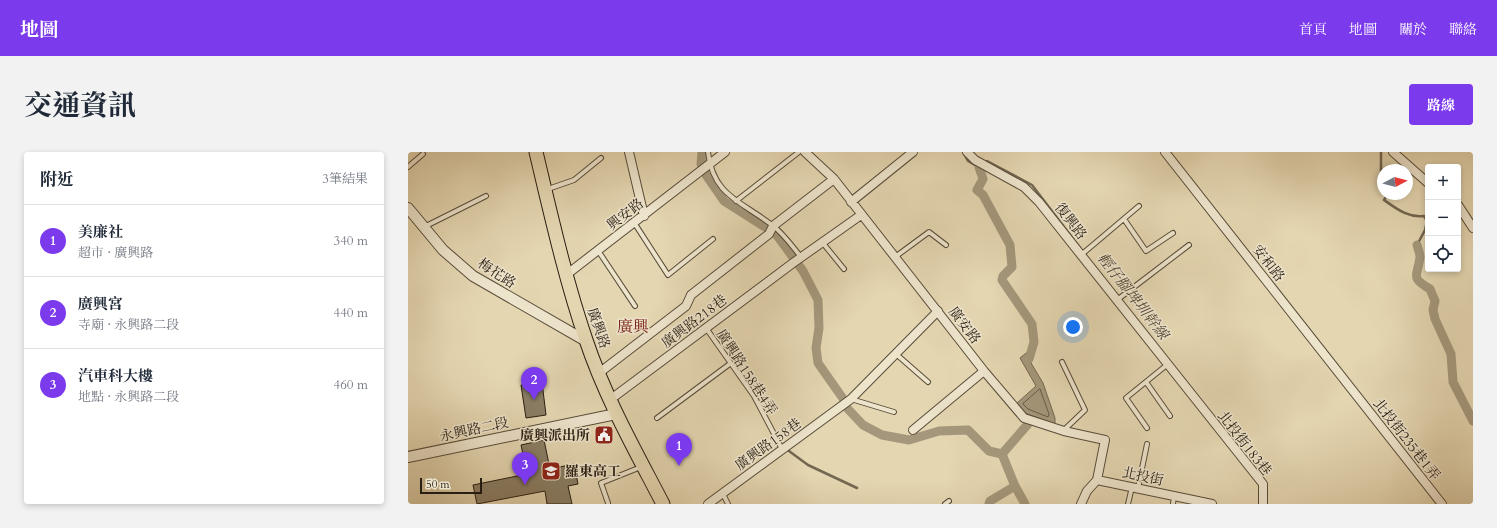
<!DOCTYPE html>
<html lang="zh-TW">
<head>
<meta charset="utf-8">
<style>
  :root { --surface:#fff; --page:#f2f2f3; --text:#1f2937; --muted:#747a83; --line:#e0e1e3; --accent:#7c3aed }
  body { margin:0; font-family:Cardo,"Noto Serif TC",serif; background:var(--page); color:var(--text) }
  .controls { position:absolute; right:12px; top:12px; display:grid; overflow:hidden; border-radius:4px; box-shadow:0 2px 6px #0003 }
  .controls button { width:36px; height:36px; display:grid; place-items:center; padding:0; border:0; border-bottom:1px solid var(--line); background:var(--surface); color:var(--text); font:20px sans-serif }
  .compass { position:absolute; left:969px; top:12px; width:36px; height:36px; border-radius:50%; background:var(--surface); box-shadow:0 2px 6px #0003; rotate:83deg }
  .scale { position:absolute; left:12px; bottom:10px; width:62px; box-sizing:border-box; padding-left:4px; border:2px solid #291e12; border-top:0; font-size:11px; line-height:14px; white-space:nowrap; color:#291e12; -webkit-text-stroke:3px #ede4cc; paint-order:stroke }
  .you { position:absolute; left:665px; top:175px; width:14px; height:14px; margin:-10px; border:3px solid #fff; border-radius:50%; background:#1a73e8; box-shadow:0 0 0 6px #1a73e833 }
  .badge { display:grid; place-items:center; width:26px; height:26px; border-radius:50%; background:var(--accent); color:#fff; font-size:13px; font-weight:700 }
  .pin { position:absolute; translate:-50% -33px; filter:drop-shadow(0 1px 2px #0008) }
  .pin::after { content:''; position:absolute; top:21px; width:14px; height:12px; background:inherit; clip-path:polygon(0 0,100% 0,50% 100%) }
  .list { margin:0; padding:0; list-style:none }
  h2 { display:flex; justify-content:space-between; align-items:center; height:52px; margin:0; padding:0 16px; font-size:17px }
  h2 small { font-size:13px; font-weight:400; color:var(--muted) }
  .list li { display:grid; grid-template-columns:26px 1fr auto; gap:12px; align-items:center; box-sizing:border-box; height:72px; padding:0 16px; border-top:1px solid var(--line) }
  .list b { display:block; font-size:15px; white-space:nowrap }
  .list p { margin:0; font-size:13px; white-space:nowrap; color:var(--muted) }
  .list em { font-size:13px; font-style:normal; color:var(--muted) }
  .icon { flex:none; width:22px; height:22px; fill:none; stroke:currentColor; stroke-width:2; stroke-linecap:round; stroke-linejoin:round }
  .map { position:relative; flex:none; width:1065px; height:352px; overflow:hidden; border-radius:4px }
  header { display:flex; align-items:center; gap:24px; box-sizing:border-box; height:56px; padding:0 20px; background:var(--accent); color:#fff }
  header strong { font-size:19px }
  nav { display:flex; gap:22px; margin-inline-start:auto; font-size:14px }
  .intro { display:flex; align-items:center; justify-content:space-between; box-sizing:border-box; height:96px; padding:0 24px }
  h1 { margin:0; font-size:28px }
  .button { padding:10px 18px; border-radius:4px; background:var(--accent); color:#fff; font-size:14px; font-weight:700 }
  main { display:flex; gap:24px; padding:0 24px }
  aside { flex:1; background:var(--surface); border-radius:4px; box-shadow:0 2px 6px #0003 }
  .map>svg:first-child { display:block }
  .water { fill:#a4977b; stroke:#736751 }
  .lines { fill:none; stroke-linecap:round; stroke-linejoin:round }
  .shore { stroke:#665a46; stroke-width:1 }
  .stream { stroke:#736751; stroke-width:2.5 }
  .canal { stroke:#a4977b; stroke-width:9 }
  .building { fill:#8a7e65; stroke:#291e12 }
  .service-casing { stroke:#584c3a; stroke-width:6 }
  .minor-casing { stroke:#584c3a; stroke-width:10 }
  .tertiary-casing { stroke:#584c3a; stroke-width:12 }
  .primary-casing { stroke:#291e12; stroke-width:15 }
  .service { stroke:#ede4cc; stroke-width:4 }
  .minor { stroke:#ede4cc; stroke-width:8 }
  .tertiary { stroke:#ede4cc; stroke-width:10 }
  .primary { stroke:#e4d6b1; stroke-width:13 }
  .labels { text-anchor:middle; stroke-width:3; stroke-linejoin:round; paint-order:stroke }
  .street-label { font-size:14px; fill:#291e12; stroke:#ede4cc }
  .poi-label { font-size:14px; font-weight:bold; fill:#291e12; stroke:#ede4cc; text-anchor:end }
  .water-label { font-size:15px; font-style:italic; fill:#544837; stroke:#ede4cc }
  .quarter-label { font-size:16px; fill:#7a1f14; stroke:#ede4cc }
</style>
</head>
<body>
<header>
<strong>地圖</strong>
<nav><a>首頁</a><a>地圖</a><a>關於</a><a>聯絡</a></nav>
</header>
<div class="intro"><h1>交通資訊</h1><a class="button">路線</a></div>
<main>
<aside>
<h2>附近<small>3筆結果</small></h2>
<ul class="list">
<li><span class="badge">1</span><div><b>美廉社</b><p>超市 · 廣興路</p></div><em>340 m</em></li>
<li><span class="badge">2</span><div><b>廣興宮</b><p>寺廟 · 永興路二段</p></div><em>440 m</em></li>
<li><span class="badge">3</span><div><b>汽車科大樓</b><p>地點 · 永興路二段</p></div><em>460 m</em></li>
</ul>
</aside>
<div class="map">
<svg width="1065" height="352" viewBox="0 0 1065 352">
  <rect width="100%" height="100%" fill="#e4d6b1"/>
  <filter id="stains"><feTurbulence type="fractalNoise" baseFrequency=".005" numOctaves="4"/><feColorMatrix values="0 0 0 0 .2 0 0 0 0 .09 0 0 0 0 .02 0 0 0 .5 -.17"/></filter>
  <radialGradient id="worn" r=".72"><stop offset=".6" stop-color="#630" stop-opacity="0"/><stop offset="1" stop-color="#630" stop-opacity=".3"/></radialGradient>
  <!-- water -->
  <path class="water" d="M629,192L623,211L635,231L647,266V272L617,261L609,251L628,234L612,206Z"/>
  <g class="lines">
    <!-- shore -->
    <path class="shore" d="M632,237L641,262L640,265L620,257L615,252Z"/>
    <!-- stream -->
    <path class="stream" d="M555,0L560,9L567,13
      M973,0V19L975,21
      M577,11L579,9L624,33L676,101
      M980,42L976,48C989,57 1000,66 1016,64L1019,69L1017,78L1009,93
      M381,299L400,313L449,336"/>
    <!-- canal -->
    <path class="canal" d="M294,0L293,12L298,23L316,49L368,82L395,119L410,148L411,176L408,196L410,211L436,248L439,256L455,273L474,283L501,288L531,279L560,278L581,299L594,302
      M571,15L575,27L569,38L575,43L602,93L604,115L595,124L594,128L624,172L626,190L621,207
      M1009,93C1010,97 1012,101 1012,105C1010,124 1001,125 1022,137L1027,149L1025,158L1027,167L1043,202L1045,230L1065,269
      M594,302L620,272
      M607,334L617,352
      M581,352L582,349L607,334L594,302"/>
  </g>
  <!-- building -->
  <path class="building" d="M134,230L138,263L118,266L113,233Z
    M136,288L142,317L166,312L170,332L160,334L164,352H139L137,339L69,352L65,333L119,322L113,293Z"/>
  <g class="lines">
    <!-- service casing -->
    <g class="service-casing">
      <path id="service" d="M300,0C305,44 333,49 364,73C375,81 384,94 393,105
        M0,15L15,2
        M140,37L166,28L193,6
        M328,49L391,0
        M716,67L738,99L765,81
        M227,72L260,123L305,87
        M16,75L78,44
        M414,90L436,117
        M191,100L227,154
        M673,103L731,54
        M487,105L521,80L538,93
        M709,148L781,93
        M298,176L346,244L374,297
        M488,202L520,230
        M654,210L677,258L656,278
        M738,230L762,264
        M443,247L486,260
        M249,266L323,211
        M739,276L718,246L760,212
        M730,336L739,292
        M314,340L320,352
        M200,351L193,331L233,315
        M537,352L541,349
        M720,352L724,335
        M765,352L766,344"/>
    </g>
    <!-- minor casing -->
    <g class="minor-casing">
      <path id="minor" d="M221,0L236,64
        M397,0L426,27L576,219L616,266L656,279L697,288L689,328
        M559,0L567,8L616,35L631,50L855,332V352
        M757,0L1034,352
        M985,0L1020,31
        M443,50L505,0
        M1050,53L1065,76
        M158,123L317,0
        M191,221L278,154L283,143L361,82L365,74L426,27
        M203,247L385,111L453,63
        M505,278L576,219
        M300,352L443,247L530,159
        M673,352L679,339L689,328L804,352"/>
    </g>
    <!-- tertiary casing -->
    <g class="tertiary-casing">
      <path id="tertiary" d="M0,56L35,98L65,124L178,189
        M0,305L208,262"/>
    </g>
    <!-- primary casing -->
    <g class="primary-casing">
      <path id="primary" d="M128,0C143,63 157,126 178,188C197,245 227,298 255,352"/>
    </g>
    <!-- service -->
    <use href="#service" class="service"/>
    <!-- minor -->
    <use href="#minor" class="minor"/>
    <!-- tertiary -->
    <use href="#tertiary" class="tertiary"/>
    <!-- primary -->
    <use href="#primary" class="primary"/>
  </g>
  <!-- icons -->
  <defs>
    <g id="civic-square" transform="scale(1)"><rect x="-9" y="-9" width="18" height="18" rx="4" fill="#8f2418" stroke="#ede4cc"/><path d="M-.6-6.5H3V-4.5H.6V-3L4-1V1h2V6H-6V1h2V-1L-.6-3ZM-1.2 2.5V6h2.4V2.5Z" fill="#fff"/></g>
    <g id="school-square" transform="scale(1)"><rect x="-9" y="-9" width="18" height="18" rx="4" fill="#8f2418" stroke="#ede4cc"/><path d="M0-5L7-2L0 1L-7-2ZM-4 1L0 2.5L4 1V4Q0 6-4 4Z" fill="#fff"/></g>
  </defs>
  <g fill-rule="evenodd">
    <use href="#civic-square" x="196" y="283"/>
    <use href="#school-square" x="143" y="319"/>
  </g>
  <g class="labels">
    <!-- street labels -->
    <g class="street-label">
      <text transform="translate(217 62) rotate(-38)" y="5">興安路</text>
      <text transform="translate(663 69) rotate(52)" y="5">復興路</text>
      <text transform="translate(861 111) rotate(52)" y="5">安和路</text>
      <text transform="translate(89 121) rotate(33)" y="5">梅花路</text>
      <text transform="translate(286 169) rotate(-37)" y="5">廣興路218巷</text>
      <text transform="translate(557 173) rotate(53)" y="5">廣安路</text>
      <text transform="translate(191 176) rotate(71)" y="5">廣興路</text>
      <text transform="translate(339 220) rotate(57)" y="5">廣興路158巷4弄</text>
      <text transform="translate(66 277) rotate(-12)" y="5">永興路二段</text>
      <text transform="translate(999 287) rotate(52)" y="5">北投街235巷1弄</text>
      <text transform="translate(837 291) rotate(52)" y="5">北投街183巷</text>
      <text transform="translate(360 292) rotate(-36)" y="5">廣興路158巷</text>
      <text transform="translate(735 324) rotate(12)" y="5">北投街</text>
    </g>
    <!-- poi labels -->
    <g class="poi-label">
      <text x="182" y="288">廣興派出所</text>
      <text x="157" y="324" text-anchor="start">羅東高工</text>
    </g>
    <!-- water labels -->
    <g class="water-label">
      <text transform="translate(725 144) rotate(52)" y="5">輕仔腳埤圳幹線</text>
    </g>
    <!-- quarter labels -->
    <g class="quarter-label">
      <text x="225" y="180">廣興</text>
    </g>
  </g>
  <rect width="100%" height="100%" filter="url(#stains)"/>
  <rect width="100%" height="100%" fill="url(#worn)"/>
</svg>
<div class="controls">
<button>+</button>
<button>−</button>
<button><svg class="icon" aria-label="locate" viewBox="0 0 24 24"><circle cx="12" cy="12" r="6"/><path d="M12 2v4M12 18v4M2 12h4M18 12h4"/></svg></button>
</div>
<svg class="compass" viewBox="-18 -18 36 36"><path d="M0-13l5 13h-10z" fill="#e53935"/><path d="M0 13l5-13h-10z" fill="#747a83"/></svg>
<div class="scale">50 m</div>
<div class="you"></div>
<div class="pin badge" style="left:271px;top:314px">1</div>
<div class="pin badge" style="left:126px;top:248px">2</div>
<div class="pin badge" style="left:117px;top:333px">3</div>
</div>
</main>
</body>
</html>
